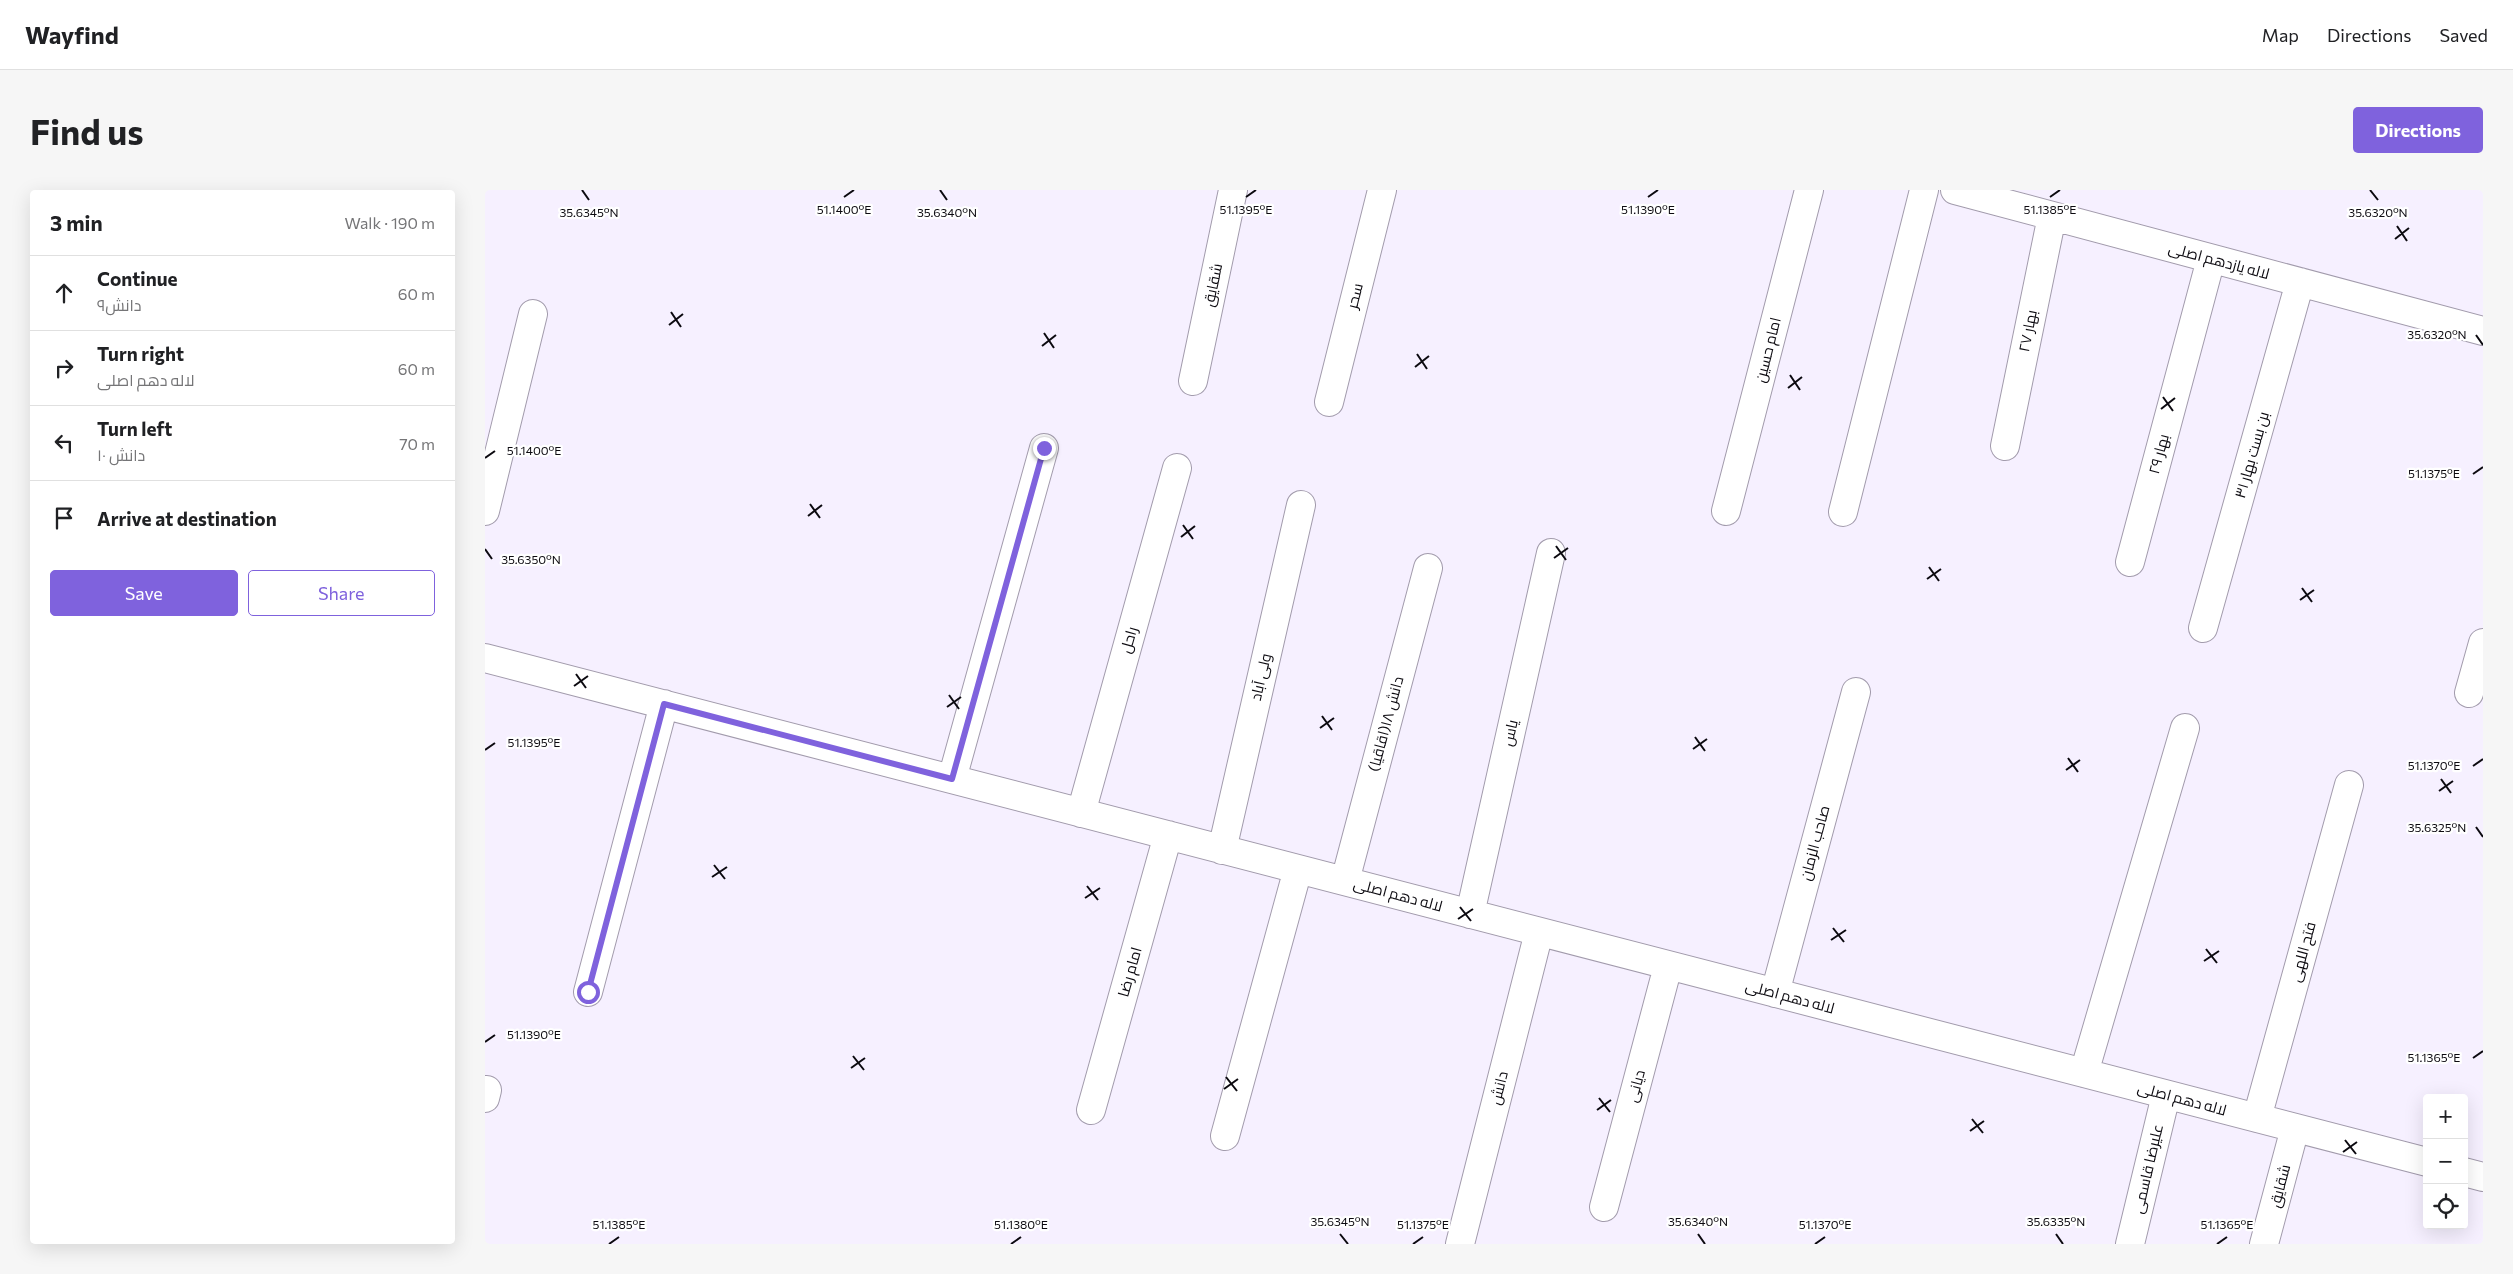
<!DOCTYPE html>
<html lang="en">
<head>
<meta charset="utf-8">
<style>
  :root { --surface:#fff; --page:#f6f6f6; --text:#202124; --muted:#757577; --line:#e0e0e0; --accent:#7f62dd }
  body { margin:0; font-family:Commissioner,Cairo,sans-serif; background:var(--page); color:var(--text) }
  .controls { position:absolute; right:15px; bottom:15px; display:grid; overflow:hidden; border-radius:5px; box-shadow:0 5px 20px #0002 }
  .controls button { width:45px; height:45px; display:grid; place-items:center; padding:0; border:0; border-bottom:1px solid var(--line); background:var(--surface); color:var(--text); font:25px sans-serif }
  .stop { position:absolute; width:15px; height:15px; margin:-11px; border:4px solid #7f62dd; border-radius:50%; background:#fff }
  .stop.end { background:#7f62dd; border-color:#fff; box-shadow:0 1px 5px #0008 }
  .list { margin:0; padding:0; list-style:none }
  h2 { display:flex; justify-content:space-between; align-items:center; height:65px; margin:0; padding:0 20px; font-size:21px }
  h2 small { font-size:16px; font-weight:400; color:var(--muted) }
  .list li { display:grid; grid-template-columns:32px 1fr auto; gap:15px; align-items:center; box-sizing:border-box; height:75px; padding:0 20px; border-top:1px solid var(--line) }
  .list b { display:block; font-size:19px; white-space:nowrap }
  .list p { margin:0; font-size:16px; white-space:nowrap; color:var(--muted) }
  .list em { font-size:16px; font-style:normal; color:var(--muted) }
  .actions { display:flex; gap:10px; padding:15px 20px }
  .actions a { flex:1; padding:11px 0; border:1px solid var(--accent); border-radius:5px; text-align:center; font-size:18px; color:var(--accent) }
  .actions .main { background:var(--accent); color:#fff }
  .icon { flex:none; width:28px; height:28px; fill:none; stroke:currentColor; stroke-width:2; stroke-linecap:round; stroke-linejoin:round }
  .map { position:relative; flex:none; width:1998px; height:1054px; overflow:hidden; border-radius:5px }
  header { display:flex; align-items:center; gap:30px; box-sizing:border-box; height:70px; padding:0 25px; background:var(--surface); border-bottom:1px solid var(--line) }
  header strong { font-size:24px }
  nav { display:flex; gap:28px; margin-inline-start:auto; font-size:18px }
  .intro { display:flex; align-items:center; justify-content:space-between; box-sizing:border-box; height:120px; padding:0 30px }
  h1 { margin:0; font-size:35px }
  .button { padding:12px 22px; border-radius:5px; background:var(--accent); color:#fff; font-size:18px; font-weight:700 }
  main { display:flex; gap:30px; padding:0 30px }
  aside { flex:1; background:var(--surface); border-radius:5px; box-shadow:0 5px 20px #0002 }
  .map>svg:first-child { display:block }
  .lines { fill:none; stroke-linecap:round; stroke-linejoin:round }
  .street-casing { stroke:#a29bac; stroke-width:30 }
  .street { stroke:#fff; stroke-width:28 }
  .route { stroke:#7f62dd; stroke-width:6 }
  .ticks { fill:none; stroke:#0c0a10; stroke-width:2 }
  .labels { text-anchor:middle; stroke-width:4.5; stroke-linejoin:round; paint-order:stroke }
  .street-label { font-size:15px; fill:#0c0a10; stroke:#fff }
  .ticks-label { font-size:12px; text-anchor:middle; fill:#0c0a10; stroke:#fff; stroke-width:4.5; stroke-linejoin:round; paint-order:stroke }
</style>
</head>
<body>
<header>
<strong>Wayfind</strong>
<nav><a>Map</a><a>Directions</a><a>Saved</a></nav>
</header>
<div class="intro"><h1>Find us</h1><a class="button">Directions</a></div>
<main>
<aside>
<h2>3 min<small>Walk · 190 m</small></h2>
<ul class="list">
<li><svg class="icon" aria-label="ahead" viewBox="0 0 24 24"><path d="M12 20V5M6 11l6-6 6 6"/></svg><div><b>Continue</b><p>دانش۹</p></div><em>60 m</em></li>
<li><svg class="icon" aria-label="right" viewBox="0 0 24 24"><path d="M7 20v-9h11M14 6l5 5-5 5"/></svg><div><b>Turn right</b><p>لاله دهم اصلی</p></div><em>60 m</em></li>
<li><svg class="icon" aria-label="left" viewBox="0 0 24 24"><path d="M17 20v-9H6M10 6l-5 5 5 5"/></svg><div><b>Turn left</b><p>دانش ۱۰</p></div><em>70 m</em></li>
<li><svg class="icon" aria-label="arrive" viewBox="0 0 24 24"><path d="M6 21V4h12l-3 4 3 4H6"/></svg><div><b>Arrive at destination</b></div></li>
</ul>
<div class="actions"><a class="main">Save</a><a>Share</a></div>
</aside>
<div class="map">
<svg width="1998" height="1054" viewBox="0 0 1998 1054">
  <rect width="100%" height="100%" fill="#f6f0ff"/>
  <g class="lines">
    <!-- street casing -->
    <g class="street-casing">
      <path id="street" d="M1470,0L1998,141
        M708,191L748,0
        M844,212L897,0
        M1520,256L1567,26
        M0,321L48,124
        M1241,321L1324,0
        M1358,322L1439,0
        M1645,372L1726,69
        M1718,438L1815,92
        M0,468L1942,972
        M1984,503L1998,453
        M467,589L559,258
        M596,623L692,278
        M737,660L816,315
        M860,691L943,378
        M985,724L1066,363
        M103,802L179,514
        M1290,803L1371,502
        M1599,883L1700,538
        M0,908L2,900
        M606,920L683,645
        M1772,928L1864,595
        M740,946L813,679
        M1979,982L1998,987
        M1119,1017L1183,776
        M975,1054L1054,742
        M1645,1054L1681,905
        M1779,1054L1810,938"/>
    </g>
    <!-- street -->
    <use href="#street" class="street"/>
  </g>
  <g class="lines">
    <!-- route -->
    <path class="route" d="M103,802L179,514L467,589L559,258"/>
  </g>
  <!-- ticks -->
  <path class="ticks" d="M97,0L104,10M455,0L462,10M1885,0L1893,10M359,7L369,0M761,7L771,0M1163,7L1173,0M1565,7L1575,0M1912,36L1922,51M1910,49L1924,38M186,122L196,137M184,135L198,124M559,143L569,158M1991,145L1998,155M557,156L571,145M932,164L942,179M930,177L944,166M1305,185L1315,200M1303,198L1317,187M1678,207L1688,221M1676,219L1690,208M0,268L10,261M1988,284L1998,277M325,314L335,328M323,326L337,315M698,335L708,349M696,347L710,336M1071,356L1081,370M0,359L7,369M1069,368L1083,358M1444,377L1454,391M1442,389L1456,379M1817,398L1827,412M1815,410L1829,400M91,484L101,498M89,496L103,486M464,505L474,519M462,517L476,507M837,526L847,540M835,538L849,528M1210,547L1220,561M1208,559L1222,549M0,560L10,553M1583,568L1593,582M1988,576L1998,569M1581,580L1595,570M1956,589L1966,603M1954,601L1968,591M1991,637L1998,647M229,675L240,689M227,687L242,677M602,696L613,710M600,708L615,698M975,717L986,731M973,729L988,719M1348,738L1359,752M1346,750L1361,740M1721,759L1732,773M1719,771L1734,761M0,852L10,845M368,866L379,880M1988,868L1998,861M366,878L380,868M741,887L752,901M739,899L753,889M1114,908L1125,922M1112,920L1126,910M1487,929L1498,943M1485,941L1499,931M1860,950L1871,964M1858,962L1872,952M855,1044L863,1054M1213,1044L1220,1054M1571,1044L1578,1054M124,1054L134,1047M526,1054L536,1047M928,1054L938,1047M1330,1054L1340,1047M1732,1054L1742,1047"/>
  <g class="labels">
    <!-- street labels -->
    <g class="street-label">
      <text transform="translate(1734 71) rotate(15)" y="5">لاله یازدهم اصلی</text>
      <text transform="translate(728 95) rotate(-78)" y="5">شقایق</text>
      <text transform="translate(870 106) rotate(-76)" y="5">سحر</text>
      <text transform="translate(1543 141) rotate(-79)" y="5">بهار ۲۷</text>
      <text transform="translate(1283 160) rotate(-76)" y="5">امام حسین</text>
      <text transform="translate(1674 264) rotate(-75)" y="5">بهار ۲۹</text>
      <text transform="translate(1767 265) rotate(-74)" y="5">بن بست بهار ٣١</text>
      <text transform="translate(644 450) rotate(-74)" y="5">راحل</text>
      <text transform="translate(776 487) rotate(-77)" y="5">ولی آباد</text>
      <text transform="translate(901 534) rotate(-75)" y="5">دانش ۱۸(اقاقیا)</text>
      <text transform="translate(1025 543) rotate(-77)" y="5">یاس</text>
      <text transform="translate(1330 653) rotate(-75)" y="5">صاحب الزمان</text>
      <text transform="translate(913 705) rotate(15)" y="5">لاله دهم اصلی</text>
      <text transform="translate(1818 762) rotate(-75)" y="5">فتح اللهی</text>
      <text transform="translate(645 782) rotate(-74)" y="5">امام رضا</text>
      <text transform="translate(1305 807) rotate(15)" y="5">لاله دهم اصلی</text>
      <text transform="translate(1151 896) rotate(-75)" y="5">دیانی</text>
      <text transform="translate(1014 898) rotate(-76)" y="5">دانش</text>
      <text transform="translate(1697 909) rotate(15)" y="5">لاله دهم اصلی</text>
      <text transform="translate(1663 979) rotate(-77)" y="5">علیرضا قاسمی</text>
      <text transform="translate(1795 996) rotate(-75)" y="5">شقایق</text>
    </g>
  </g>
  <g class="ticks-label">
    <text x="359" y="24">51.1400°E</text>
    <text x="761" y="24">51.1395°E</text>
    <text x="1163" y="24">51.1390°E</text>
    <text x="1565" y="24">51.1385°E</text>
    <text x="104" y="27">35.6345°N</text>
    <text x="462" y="27">35.6340°N</text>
    <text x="1893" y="27">35.6320°N</text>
    <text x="1952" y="149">35.6320°N</text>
    <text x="49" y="265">51.1400°E</text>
    <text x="1949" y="288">51.1375°E</text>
    <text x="46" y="374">35.6350°N</text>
    <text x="49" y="557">51.1395°E</text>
    <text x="1949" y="580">51.1370°E</text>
    <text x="1952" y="642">35.6325°N</text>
    <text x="49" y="849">51.1390°E</text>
    <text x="1949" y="872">51.1365°E</text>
    <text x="855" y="1036">35.6345°N</text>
    <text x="1213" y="1036">35.6340°N</text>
    <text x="1571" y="1036">35.6335°N</text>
    <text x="134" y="1039">51.1385°E</text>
    <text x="536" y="1039">51.1380°E</text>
    <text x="938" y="1039">51.1375°E</text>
    <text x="1340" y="1039">51.1370°E</text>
    <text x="1742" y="1039">51.1365°E</text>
  </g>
</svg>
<div class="controls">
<button>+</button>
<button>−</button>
<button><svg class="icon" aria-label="locate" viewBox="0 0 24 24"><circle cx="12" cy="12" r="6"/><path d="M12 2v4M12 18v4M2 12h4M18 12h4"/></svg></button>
</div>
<div class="stop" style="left:103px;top:802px"></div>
<div class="stop end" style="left:559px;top:258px"></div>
</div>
</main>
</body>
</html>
